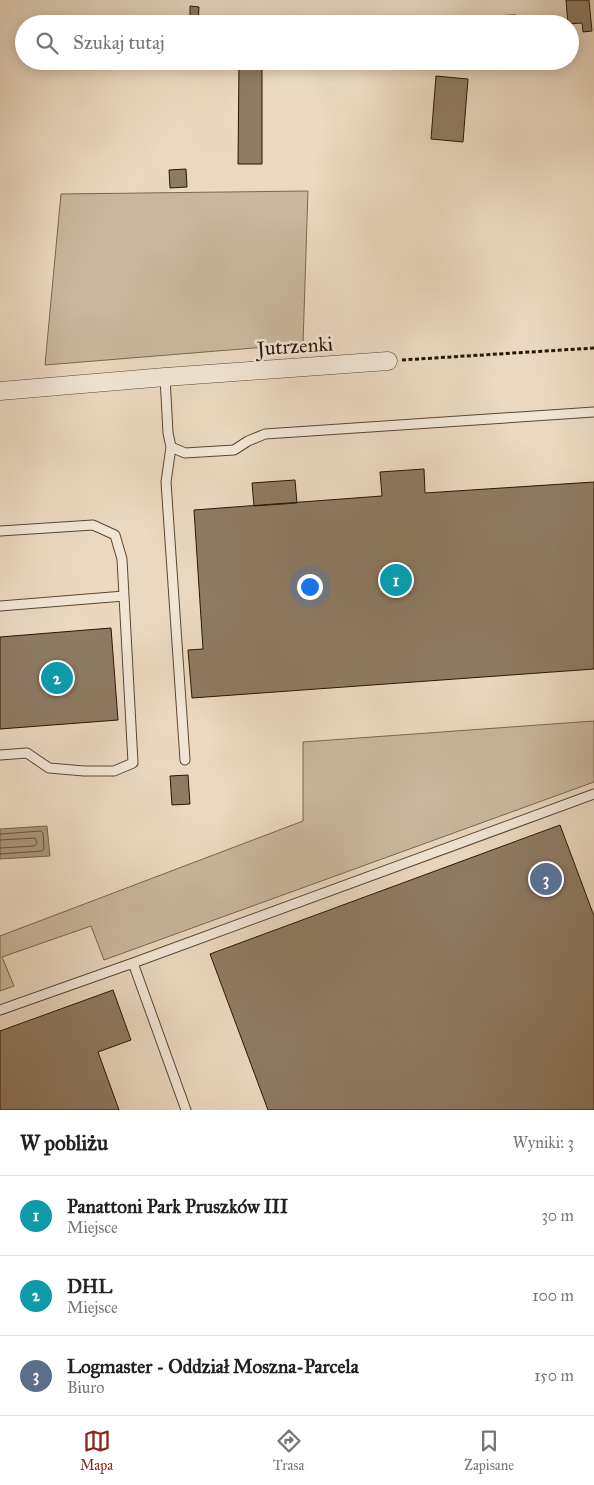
<!DOCTYPE html>
<html lang="pl">
<head>
<meta charset="utf-8">
<style>
  :root { --surface:#fff; --page:#f2f2f2; --text:#222; --muted:#767676; --line:#e0e0e0; --accent:#8f2418 }
  body { margin:0; font-family:"IM FELL Great Primer",serif; background:var(--page); color:var(--text) }
  .you { position:absolute; left:309px; top:586px; width:18px; height:18px; margin:-12px; border:4px solid #fff; border-radius:50%; background:#1a73e8; box-shadow:0 0 0 8px #1a73e833 }
  .badge { display:grid; place-items:center; width:32px; height:32px; border-radius:50%; background:var(--accent); color:#fff; font-size:16px; font-weight:700 }
  .pin { position:absolute; translate:-50% -50%; border:2px solid #fff; box-shadow:0 1px 5px #0006 }
  .list { margin:0; padding:0; list-style:none }
  h2 { display:flex; justify-content:space-between; align-items:center; height:65px; margin:0; padding:0 20px; font-size:21px }
  h2 small { font-size:16px; font-weight:400; color:var(--muted) }
  .list li { display:grid; grid-template-columns:32px 1fr auto; gap:15px; align-items:center; box-sizing:border-box; height:80px; padding:0 20px; border-top:1px solid var(--line) }
  .list b { display:block; font-size:19px; white-space:nowrap }
  .list p { margin:0; font-size:16px; white-space:nowrap; color:var(--muted) }
  .list em { font-size:16px; font-style:normal; color:var(--muted) }
  .icon { flex:none; width:28px; height:28px; fill:none; stroke:currentColor; stroke-width:2; stroke-linecap:round; stroke-linejoin:round }
  .map { position:relative; flex:none; width:594px; height:1110px; overflow:hidden }
  .search { position:absolute; background:var(--surface); box-shadow:0 2px 12px #0003; left:15px; right:15px; top:15px; height:55px; display:flex; align-items:center; gap:12px; box-sizing:border-box; padding:0 18px; border-radius:28px; color:var(--muted); font-size:19px }
  .sheet { height:305px; background:var(--surface) }
  nav { display:flex; justify-content:space-around; align-items:center; box-sizing:border-box; height:70px; border-top:1px solid var(--line); background:var(--surface); font-size:14px; color:var(--muted) }
  nav a { display:grid; justify-items:center; gap:2px }
  nav .on { color:var(--accent) }
  .map>svg:first-child { display:block }
  .green { fill:#c9b89f; stroke:#7a6750 }
  .water { fill:#a9977f; stroke:#76634c }
  .lines { fill:none; stroke-linecap:round; stroke-linejoin:round }
  .shore { stroke:#6a5640; stroke-width:1 }
  .building { fill:#8e7b64; stroke:#2a1600 }
  .service-casing { stroke:#5a4730; stroke-width:11 }
  .minor-casing { stroke:#5a4730; stroke-width:19 }
  .path { stroke:#2a1600; stroke-width:3; stroke-dasharray:4 2.5; stroke-linecap:butt }
  .service { stroke:#f1e6d6; stroke-width:9 }
  .minor { stroke:#f1e6d6; stroke-width:18 }
  .labels { text-anchor:middle; stroke-width:5; stroke-linejoin:round; paint-order:stroke }
  .street-label { font-size:20px; fill:#2a1600; stroke:#f1e6d6 }
</style>
</head>
<body>
<div class="map">
<svg width="594" height="1110" viewBox="0 0 594 1110">
  <rect width="100%" height="100%" fill="#ead9c0"/>
  <filter id="stains"><feTurbulence type="fractalNoise" baseFrequency=".004" numOctaves="4"/><feColorMatrix values="0 0 0 0 .2 0 0 0 0 .09 0 0 0 0 .02 0 0 0 .5 -.17"/></filter>
  <radialGradient id="worn" r=".72"><stop offset=".6" stop-color="#630" stop-opacity="0"/><stop offset="1" stop-color="#630" stop-opacity=".3"/></radialGradient>
  <!-- green -->
  <path class="green" d="M308,191L303,344L45,365L61,194Z
    M594,721V782L104,960L91,926L2,957L14,986L0,991V936L303,821V742Z"/>
  <!-- water -->
  <path class="water" d="M47,826L50,856L0,859V829Z"/>
  <g class="lines">
    <!-- shore -->
    <path class="shore" d="M0,834L41,831L43,833L44,849L42,851L0,854
      M0,840L35,838L37,843L35,846L0,848"/>
  </g>
  <!-- building -->
  <path class="building" d="M566,0H589L592,31L583,32L582,23L568,24Z
    M190,6L199,7L198,24H79V18L190,19Z
    M516,15L517,24H489V16Z
    M239,61H262V164H238Z
    M436,76L468,79L463,142L431,139Z
    M186,169L187,187L170,188L169,170Z
    M424,469L425,493L594,482V669L192,698L188,650L203,649L194,510L382,496L380,472Z
    M295,480L297,503L254,506L252,483Z
    M111,628L118,720L0,729V637Z
    M188,775L190,804L172,805L170,776Z
    M560,825L594,916V1110H268L210,954Z
    M113,990L131,1040L98,1052L119,1110H0V1031Z"/>
  <g class="lines">
    <!-- service casing -->
    <g class="service-casing">
      <path id="service" d="M165,377L168,433L171,447L185,453L234,450L248,441L265,434L594,412
        M171,447L166,482L185,760
        M0,531L93,525L115,535L122,559L133,763L114,771H84L49,768L27,753L0,755
        M0,606L124,596
        M133,963L186,1110
        M0,1010L133,963L594,794"/>
    </g>
    <!-- minor casing -->
    <g class="minor-casing">
      <path id="minor" d="M0,391L165,377L388,361"/>
    </g>
    <!-- path -->
    <path class="path" d="M402,360L594,348"/>
    <!-- service -->
    <use href="#service" class="service"/>
    <!-- minor -->
    <use href="#minor" class="minor"/>
  </g>
  <g class="labels">
    <!-- street labels -->
    <g class="street-label">
      <text transform="translate(295 346) rotate(-4)" y="7">Jutrzenki</text>
    </g>
  </g>
  <rect width="100%" height="100%" filter="url(#stains)"/>
  <rect width="100%" height="100%" fill="url(#worn)"/>
</svg>
<div class="you"></div>
<div class="pin badge" style="left:396px;top:580px;background:#0f9aa8">1</div>
<div class="pin badge" style="left:57px;top:678px;background:#0f9aa8">2</div>
<div class="pin badge" style="left:546px;top:879px;background:#5c6f8a">3</div>
<div class="search"><svg class="icon" aria-label="search" viewBox="0 0 24 24"><circle cx="10" cy="10" r="6"/><path d="M15 15l6 6"/></svg>Szukaj tutaj</div>
</div>
<section class="sheet">
<h2>W pobliżu<small>Wyniki: 3</small></h2>
<ul class="list">
<li><span class="badge" style="background:#0f9aa8">1</span><div><b>Panattoni Park Pruszków III</b><p>Miejsce</p></div><em>30 m</em></li>
<li><span class="badge" style="background:#0f9aa8">2</span><div><b>DHL</b><p>Miejsce</p></div><em>100 m</em></li>
<li><span class="badge" style="background:#5c6f8a">3</span><div><b>Logmaster - Oddział Moszna-Parcela</b><p>Biuro</p></div><em>150 m</em></li>
</ul>
</section>
<nav>
<a class="on"><svg class="icon" aria-label="map" viewBox="0 0 24 24"><path d="M3 6l6-2 6 2 6-2v14l-6 2-6-2-6 2zM9 4v14M15 6v14"/></svg>Mapa</a>
<a><svg class="icon" aria-label="directions" viewBox="0 0 24 24"><path d="M12 3l9 9-9 9-9-9zM9 14v-3h6M13 9l2 2-2 2"/></svg>Trasa</a>
<a><svg class="icon" aria-label="saved" viewBox="0 0 24 24"><path d="M7 4h10v16l-5-4-5 4z"/></svg>Zapisane</a>
</nav>
</body>
</html>
